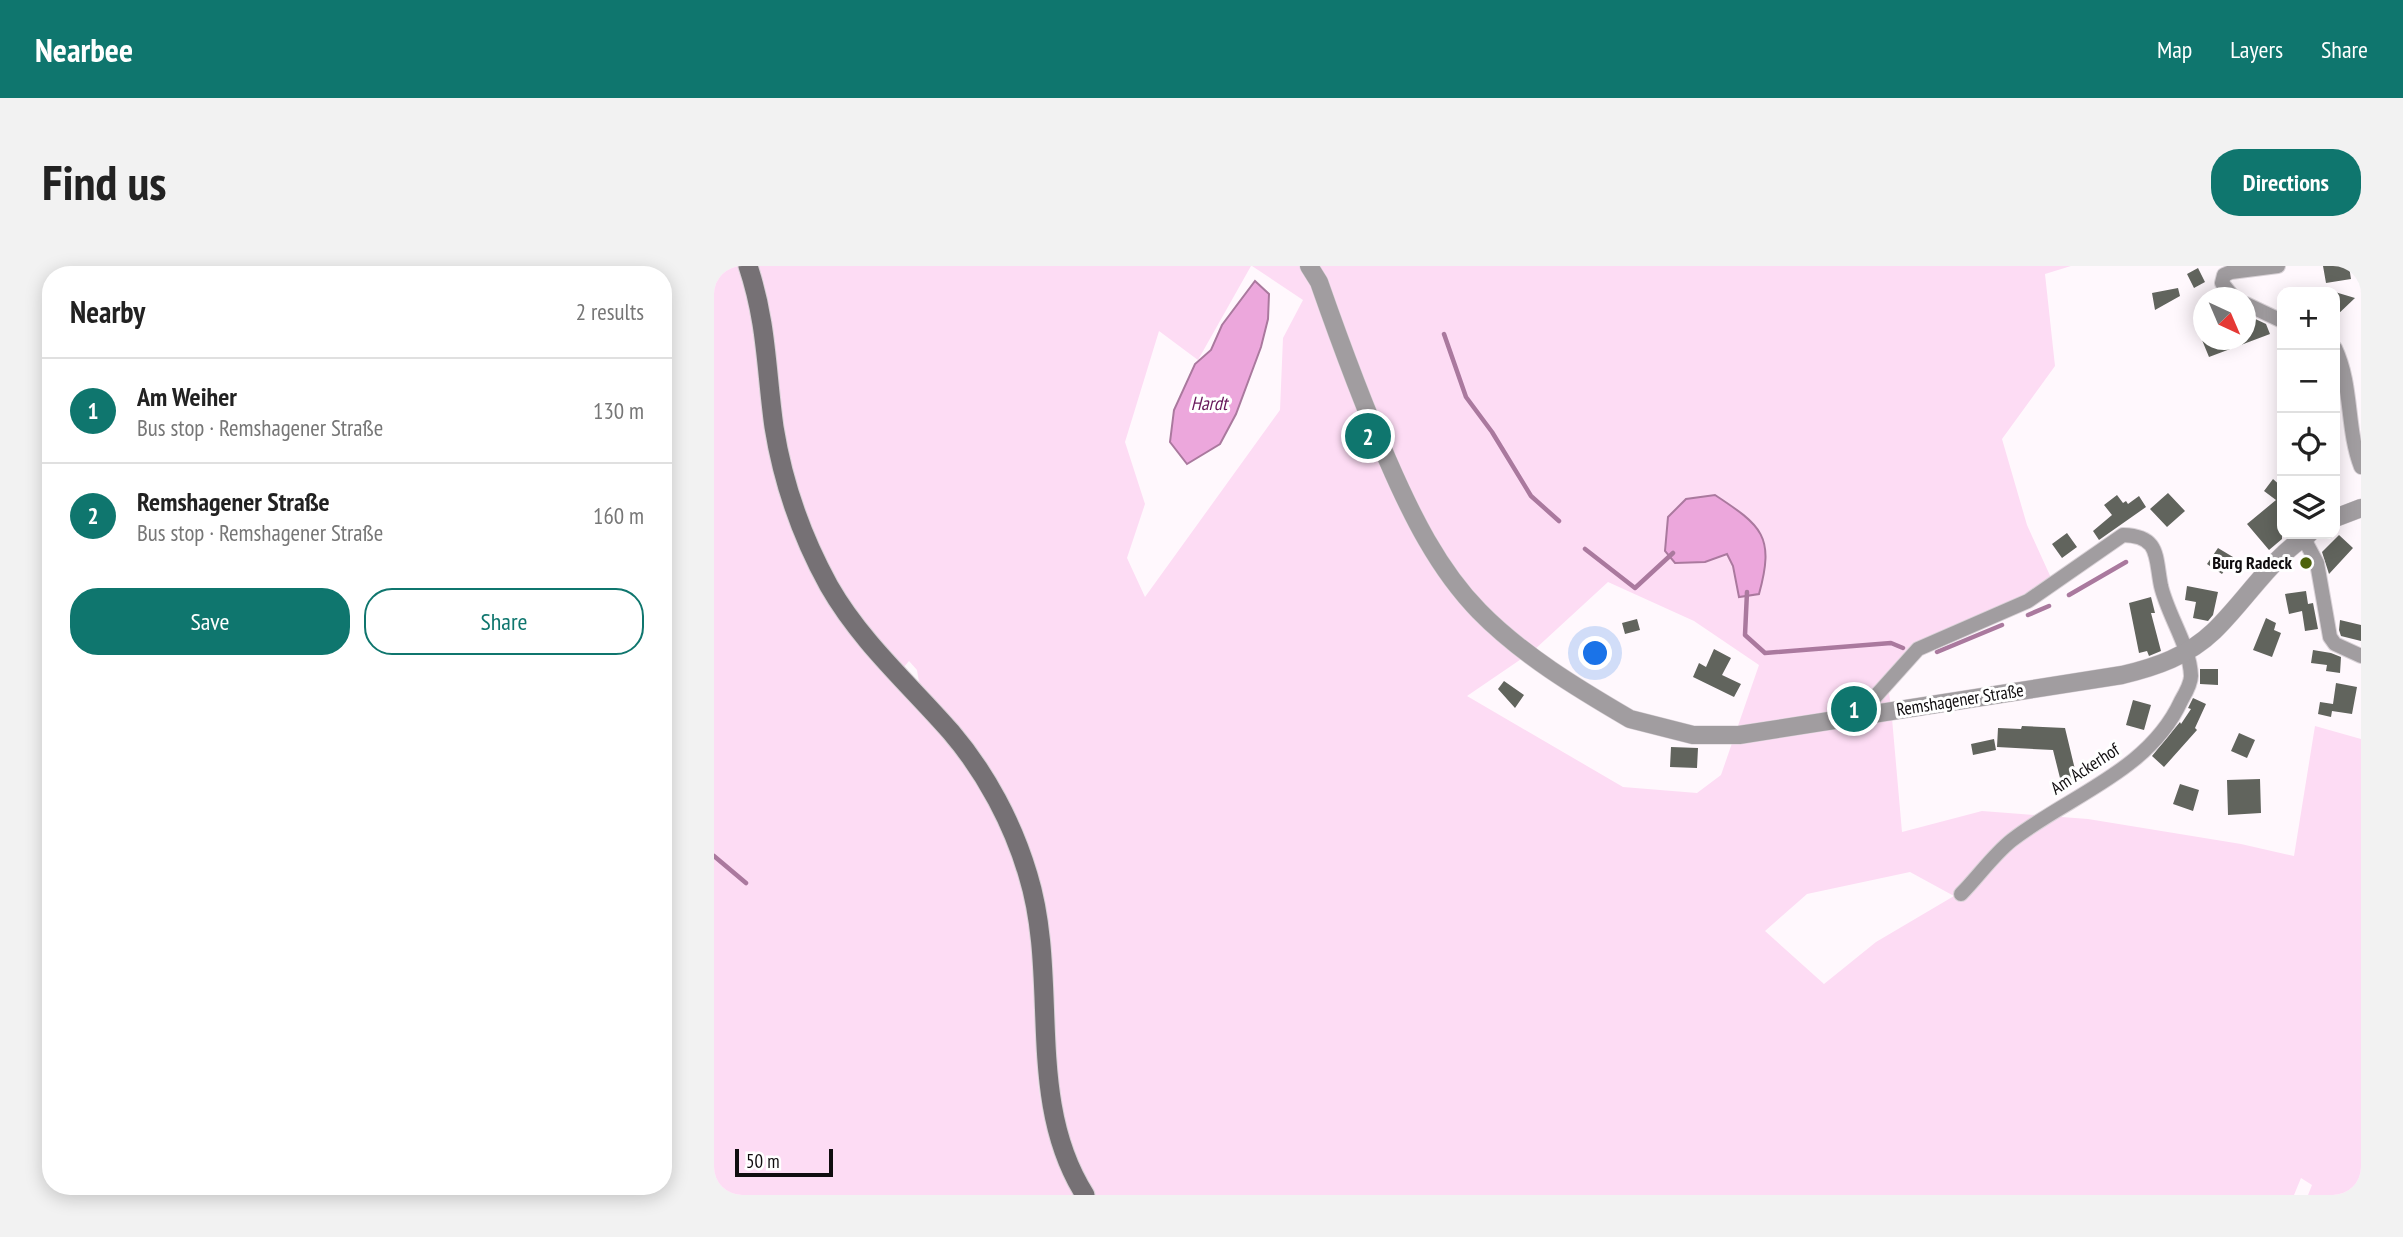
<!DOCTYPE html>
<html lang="en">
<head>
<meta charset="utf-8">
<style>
  :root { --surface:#fff; --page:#f2f2f2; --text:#222; --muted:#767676; --line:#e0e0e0; --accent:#0f766e }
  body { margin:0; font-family:"PT Sans Narrow",sans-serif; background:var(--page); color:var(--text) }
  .controls { position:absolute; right:21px; top:21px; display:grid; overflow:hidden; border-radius:14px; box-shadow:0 4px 18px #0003 }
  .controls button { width:63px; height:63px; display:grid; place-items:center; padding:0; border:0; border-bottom:2px solid var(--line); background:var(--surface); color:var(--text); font:35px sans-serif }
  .compass { position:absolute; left:1479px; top:21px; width:63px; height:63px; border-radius:50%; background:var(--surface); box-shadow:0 4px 18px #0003; rotate:136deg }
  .scale { position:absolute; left:21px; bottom:18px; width:98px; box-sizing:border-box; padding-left:7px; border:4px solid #100d0f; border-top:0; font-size:19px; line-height:24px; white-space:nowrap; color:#100d0f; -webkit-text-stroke:5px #fff; paint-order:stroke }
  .you { position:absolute; left:882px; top:388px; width:24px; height:24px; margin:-18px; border:5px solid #fff; border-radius:50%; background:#1a73e8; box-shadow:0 0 0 10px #1a73e833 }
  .badge { display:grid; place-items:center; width:46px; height:46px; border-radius:50%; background:var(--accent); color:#fff; font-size:23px; font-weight:700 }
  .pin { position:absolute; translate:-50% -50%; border:4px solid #fff; box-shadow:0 2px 7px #0006 }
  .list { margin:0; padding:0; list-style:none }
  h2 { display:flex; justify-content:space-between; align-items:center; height:91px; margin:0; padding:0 28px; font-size:30px }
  h2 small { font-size:23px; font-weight:400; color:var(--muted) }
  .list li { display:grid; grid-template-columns:46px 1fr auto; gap:21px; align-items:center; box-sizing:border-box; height:105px; padding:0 28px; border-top:2px solid var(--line) }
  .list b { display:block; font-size:26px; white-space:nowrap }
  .list p { margin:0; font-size:23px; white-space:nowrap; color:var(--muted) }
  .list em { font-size:23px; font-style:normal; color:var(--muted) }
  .actions { display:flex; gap:14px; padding:21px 28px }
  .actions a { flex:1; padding:16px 0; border:2px solid var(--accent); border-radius:28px; text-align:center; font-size:24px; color:var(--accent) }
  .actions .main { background:var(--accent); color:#fff }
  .icon { flex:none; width:38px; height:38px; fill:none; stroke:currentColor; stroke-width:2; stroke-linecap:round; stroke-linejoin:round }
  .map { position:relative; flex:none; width:1647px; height:929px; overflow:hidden; border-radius:28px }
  header { display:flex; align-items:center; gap:42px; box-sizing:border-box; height:98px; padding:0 35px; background:var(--accent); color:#fff }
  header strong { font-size:33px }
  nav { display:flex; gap:38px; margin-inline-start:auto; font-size:24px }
  .intro { display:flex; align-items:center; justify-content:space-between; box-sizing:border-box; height:168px; padding:0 42px }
  h1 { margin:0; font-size:49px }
  .button { padding:18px 32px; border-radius:28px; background:var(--accent); color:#fff; font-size:24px; font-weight:700 }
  main { display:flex; gap:42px; padding:0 42px }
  aside { flex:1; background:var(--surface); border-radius:28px; box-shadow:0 4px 18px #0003 }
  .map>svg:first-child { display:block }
  .green { fill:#fddcf4; fill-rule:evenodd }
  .water { fill:#eca7dc; stroke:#aa799e; stroke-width:2 }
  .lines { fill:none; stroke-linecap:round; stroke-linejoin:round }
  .stream { stroke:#aa799e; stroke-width:4.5 }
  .building { fill:#61645d }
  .minor-casing { stroke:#d9d2d7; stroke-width:16 }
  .tertiary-casing { stroke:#d9d2d7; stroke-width:19 }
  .secondary-casing { stroke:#d9d2d7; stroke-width:21 }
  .minor { stroke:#a19da0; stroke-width:14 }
  .tertiary { stroke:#a19da0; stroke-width:18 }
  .secondary { stroke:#767175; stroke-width:19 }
  .poi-dot { fill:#4d620c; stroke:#fff; stroke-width:2.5 }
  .labels { text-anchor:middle; stroke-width:6; stroke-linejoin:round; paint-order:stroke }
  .poi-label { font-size:18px; font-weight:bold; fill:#100d0f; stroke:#fff; text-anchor:end }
  .street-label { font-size:18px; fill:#100d0f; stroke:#fff }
  .water-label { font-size:19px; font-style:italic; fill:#67175a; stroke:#fff }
</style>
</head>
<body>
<header>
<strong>Nearbee</strong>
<nav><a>Map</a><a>Layers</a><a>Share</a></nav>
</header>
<div class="intro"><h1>Find us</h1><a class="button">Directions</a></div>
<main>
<aside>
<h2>Nearby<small>2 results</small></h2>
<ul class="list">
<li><span class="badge">1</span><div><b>Am Weiher</b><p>Bus stop · Remshagener Straße</p></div><em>130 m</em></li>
<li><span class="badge">2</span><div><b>Remshagener Straße</b><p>Bus stop · Remshagener Straße</p></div><em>160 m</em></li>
</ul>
<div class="actions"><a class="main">Save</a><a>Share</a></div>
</aside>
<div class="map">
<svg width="1647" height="929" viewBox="0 0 1647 929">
  <rect width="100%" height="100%" fill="#fff8fd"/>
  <!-- green -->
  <path class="green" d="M0,0H26L34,25L74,247L220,460C253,500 281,543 300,591C314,625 320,680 323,717C325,749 322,781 324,813C327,853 342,894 361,929H0Z
    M42,0H537L484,94L445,65L411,176L431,238L413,292L431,331L566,144L569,72L589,34L538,0H1357L1331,8L1341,100L1288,173L1313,259L1338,314L1313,332L1203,380L1173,412L1177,441L1188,566L1268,545L1374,553L1527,578L1580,590L1601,460L1647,473V929H1594L1598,919L1587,912L1580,929H380L356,879L342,815L325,623L206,422L203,404L195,395L190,401H185L145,352L108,290L77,207L66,142L59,66ZM894,316L980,355L1045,399L1007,509L983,527L909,521L753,430L819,385ZM1196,606L1240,630L1162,676L1110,718L1051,665L1093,628Z"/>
  <!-- water -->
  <path class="water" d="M541,15L555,28L554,53L547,81L522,148L506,178L473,198L456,176L460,144L481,98L497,84L508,59Z
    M1001,229C1048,260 1061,270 1045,328L1025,331L1019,300L1013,288L991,296L961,297L951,285L954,251L972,233Z"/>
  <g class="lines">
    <!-- stream -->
    <path class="stream" d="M730,68L752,131L778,166L817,230L845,255
      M871,283L921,322L959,287
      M1033,326L1031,369L1051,387L1177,377L1189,382
      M1355,329L1412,296
      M1314,349L1335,340
      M1223,386L1288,359
      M0,590L32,617"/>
  </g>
  <!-- building -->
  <path class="building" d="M1609,0H1635L1637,13L1612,17Z
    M1484,2L1491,16L1480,22L1473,8Z
    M1464,22L1466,30L1441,44L1438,27Z
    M1621,26L1641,32L1621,51Z
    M1535,50L1552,58L1556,68L1495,91L1488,74H1531V51Z
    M1559,213L1568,221V273L1555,284L1533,258L1562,234L1550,225Z
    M1454,227L1471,245L1453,261L1436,243Z
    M1403,229L1409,237L1412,235L1414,238L1425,230L1432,241L1385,274L1379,265L1398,249L1390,239Z
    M1353,267L1363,281L1348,292L1338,278Z
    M1625,269L1639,282L1615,308L1608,286Z
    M1504,282L1519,291L1508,308L1493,298Z
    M1473,320L1504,326L1499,349L1494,355L1479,352L1482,336L1471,334Z
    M1592,325L1594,338L1599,337L1604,363L1591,365L1588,345L1575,348L1571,328Z
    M1437,331L1441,347H1437L1447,385L1435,390L1433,385L1425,387L1415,337Z
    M1552,352L1562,357L1560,364L1567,367L1558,391L1539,384Z
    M923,353L926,364L911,368L908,357Z
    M1626,354L1647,359V375L1627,370L1625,364Z
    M1000,383L1017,392L1008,409L1027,418L1020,431L979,411L985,397L992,401Z
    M1599,384L1617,387L1627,391L1626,407L1612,405L1613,399L1597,397Z
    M1486,403H1504V419L1486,418Z
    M790,415L810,429L801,442L784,423Z
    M1622,417L1643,421L1638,448L1618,445L1617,451L1604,448L1606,436L1619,438Z
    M1479,432L1492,438L1481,462L1483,464L1450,501L1438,490L1466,456L1467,458L1477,443L1474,442Z
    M1419,434L1437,439L1430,464L1412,459Z
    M1308,460L1351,462L1364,516L1348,520L1339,484L1283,481L1284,462L1307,463Z
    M1525,467L1541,474L1533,492L1517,485Z
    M1280,473L1282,484L1259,489L1257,478Z
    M957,481L984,482L983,502L956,501Z
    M1546,513L1547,547L1514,549L1513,514Z
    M1466,518L1485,524L1479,545L1459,538Z"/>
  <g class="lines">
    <!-- minor casing -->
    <g class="minor-casing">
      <path id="minor" d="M1520,32L1508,17L1510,9L1517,6L1564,0
        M1532,38L1568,55
        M1621,82C1639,120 1632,162 1647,201
        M1589,271L1603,297L1616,371L1621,378L1647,390
        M1149,449L1160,432L1204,383L1314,335L1409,269C1446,270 1441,290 1447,320C1454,350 1476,380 1477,410C1477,418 1471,428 1467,435C1435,505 1356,529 1298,574C1279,589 1264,611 1247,628"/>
    </g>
    <!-- tertiary casing -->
    <g class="tertiary-casing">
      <path id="tertiary" d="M595,0L605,16C626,76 648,136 674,195C697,248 724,303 765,345C808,389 863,422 916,453L979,469H1025L1408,409C1442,401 1474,390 1500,365C1532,334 1556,293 1595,268
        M1621,252L1647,242"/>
    </g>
    <!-- secondary casing -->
    <g class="secondary-casing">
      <path id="secondary" d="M34,0C53,57 52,104 60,161C69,217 88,271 115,320C147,376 195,418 237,466C272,507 299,558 314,609C346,713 310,833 371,929"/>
    </g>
    <!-- minor -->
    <use href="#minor" class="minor"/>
    <!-- tertiary -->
    <use href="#tertiary" class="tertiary"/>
    <!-- secondary -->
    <use href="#secondary" class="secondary"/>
  </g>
  <!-- markers -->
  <circle class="poi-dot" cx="1592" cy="297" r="7"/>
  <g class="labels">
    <!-- poi labels -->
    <g class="poi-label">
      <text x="1578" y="303">Burg Radeck</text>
    </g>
    <!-- street labels -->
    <g class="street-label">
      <text transform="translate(1246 434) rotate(-9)" y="6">Remshagener Straße</text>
      <text transform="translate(1371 503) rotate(-33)" y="6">Am Ackerhof</text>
    </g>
    <!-- water labels -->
    <g class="water-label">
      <text x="495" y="144">Hardt</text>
    </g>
  </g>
</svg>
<div class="controls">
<button>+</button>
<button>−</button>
<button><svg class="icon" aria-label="locate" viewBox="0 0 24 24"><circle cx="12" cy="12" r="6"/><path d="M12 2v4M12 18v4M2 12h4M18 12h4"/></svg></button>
<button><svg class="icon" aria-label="layers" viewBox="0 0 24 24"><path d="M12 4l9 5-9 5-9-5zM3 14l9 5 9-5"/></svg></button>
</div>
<svg class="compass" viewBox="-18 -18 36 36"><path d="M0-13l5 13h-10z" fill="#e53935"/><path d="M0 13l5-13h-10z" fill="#767676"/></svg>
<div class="scale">50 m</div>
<div class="you"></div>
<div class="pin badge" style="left:1140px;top:443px">1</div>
<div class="pin badge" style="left:654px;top:170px">2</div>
</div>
</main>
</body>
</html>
